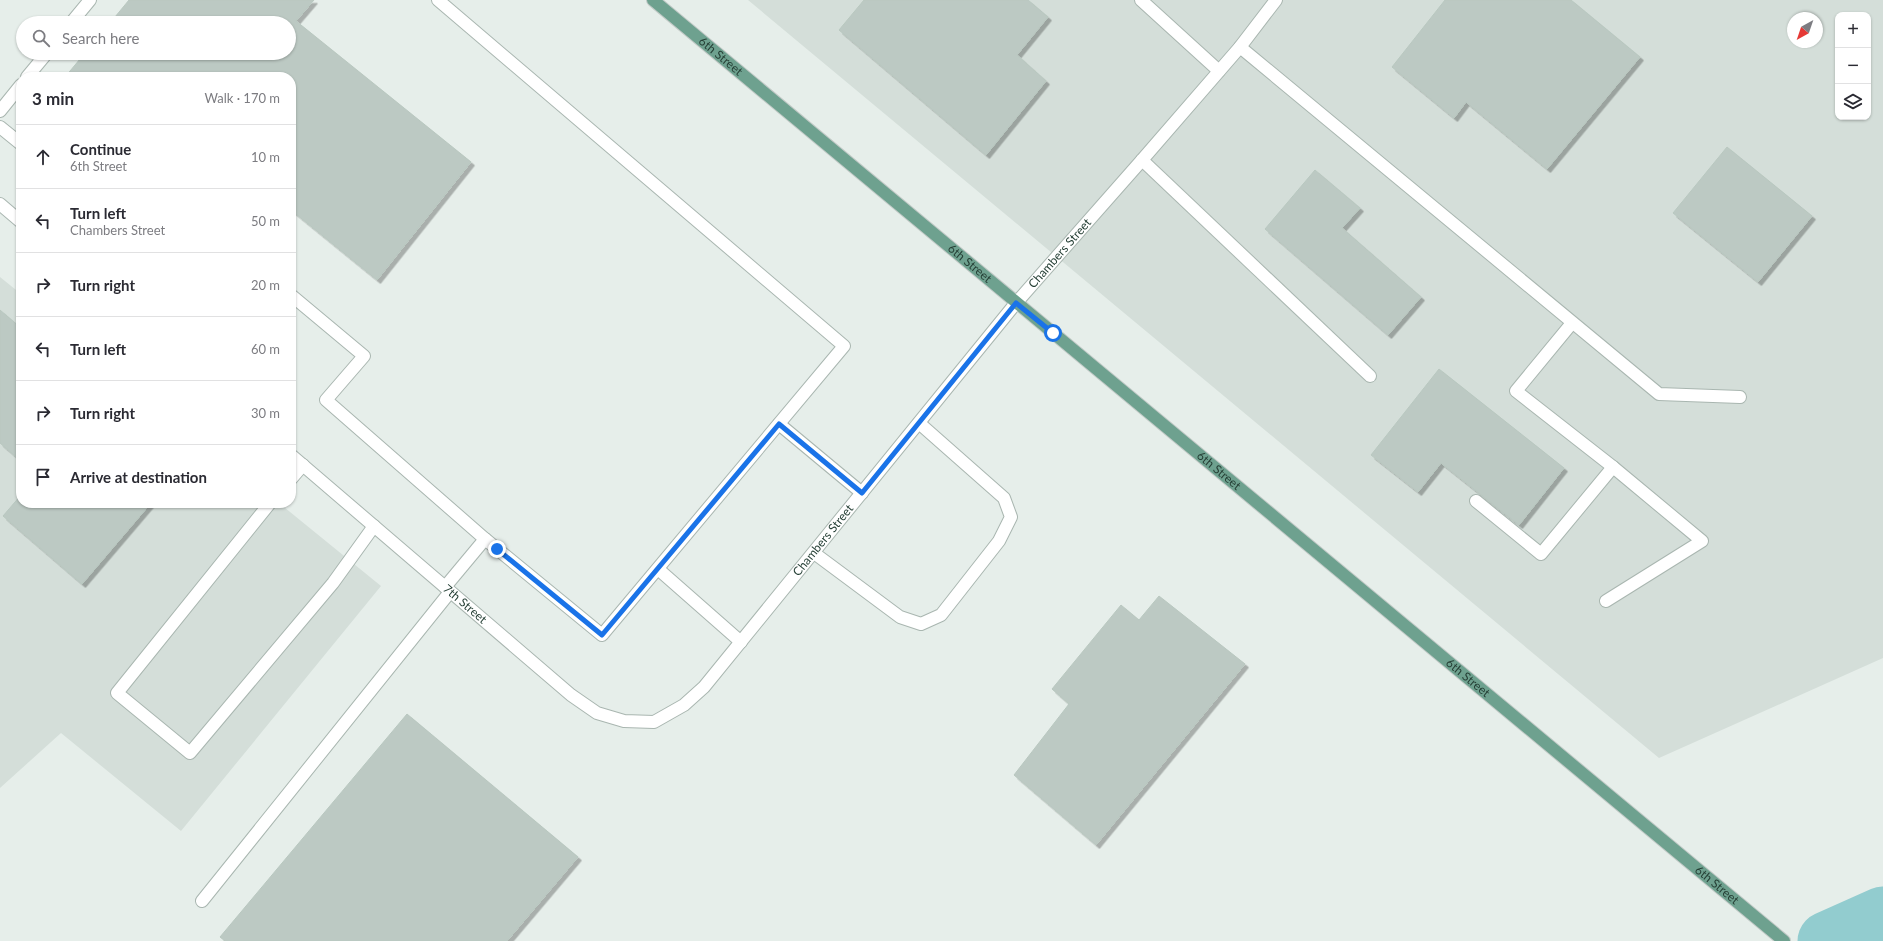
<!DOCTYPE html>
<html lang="en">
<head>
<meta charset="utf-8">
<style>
  :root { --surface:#fff; --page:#f2f2f3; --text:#2b2b33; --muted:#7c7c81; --line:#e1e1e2 }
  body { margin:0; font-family:Lato,sans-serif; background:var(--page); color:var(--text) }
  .controls { position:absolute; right:12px; top:12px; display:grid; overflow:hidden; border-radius:8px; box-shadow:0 1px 3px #0004 }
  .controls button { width:36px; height:36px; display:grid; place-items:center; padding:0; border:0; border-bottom:1px solid var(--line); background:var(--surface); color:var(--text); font:20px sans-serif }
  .compass { position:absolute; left:1787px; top:12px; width:36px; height:36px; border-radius:50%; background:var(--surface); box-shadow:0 1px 3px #0004; rotate:220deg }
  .stop { position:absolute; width:12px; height:12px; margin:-9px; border:3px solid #1a73e8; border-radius:50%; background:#fff }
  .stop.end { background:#1a73e8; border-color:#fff; box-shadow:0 1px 4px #0008 }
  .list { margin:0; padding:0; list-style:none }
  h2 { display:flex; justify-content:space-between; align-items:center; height:52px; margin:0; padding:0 16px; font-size:17px }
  h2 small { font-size:13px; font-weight:400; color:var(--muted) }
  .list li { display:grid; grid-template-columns:26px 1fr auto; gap:12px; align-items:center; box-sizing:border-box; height:64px; padding:0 16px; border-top:1px solid var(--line) }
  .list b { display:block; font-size:15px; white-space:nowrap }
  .list p { margin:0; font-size:13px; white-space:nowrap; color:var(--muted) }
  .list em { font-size:13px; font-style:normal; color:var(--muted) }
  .icon { flex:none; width:22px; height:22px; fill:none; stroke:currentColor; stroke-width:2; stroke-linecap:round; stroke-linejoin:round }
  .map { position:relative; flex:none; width:1883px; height:941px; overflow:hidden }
  .search { position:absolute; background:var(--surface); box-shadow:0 1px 3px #0004; left:16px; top:16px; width:280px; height:44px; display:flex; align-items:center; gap:10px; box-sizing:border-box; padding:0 14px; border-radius:22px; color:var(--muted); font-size:15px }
  .panel { position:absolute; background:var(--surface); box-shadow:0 1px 3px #0004; left:16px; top:72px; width:280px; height:436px; border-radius:16px }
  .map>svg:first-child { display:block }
  .built { fill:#d4ded9; fill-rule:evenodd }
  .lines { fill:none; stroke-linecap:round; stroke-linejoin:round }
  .river { stroke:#92cccf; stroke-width:59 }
  .building { fill:#bcc9c3; stroke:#b9c8c0; filter:url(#shadow) }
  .minor-casing { stroke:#a9b6b0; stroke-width:14 }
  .major-casing { stroke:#c2cac7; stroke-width:14 }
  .minor { stroke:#fff; stroke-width:12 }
  .major { stroke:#6ea18f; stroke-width:12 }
  .route { stroke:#1a73e8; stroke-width:5 }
  .labels { text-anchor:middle; stroke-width:3; stroke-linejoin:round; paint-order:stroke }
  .street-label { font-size:12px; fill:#264036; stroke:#f7fbf8 }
</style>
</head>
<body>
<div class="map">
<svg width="1883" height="941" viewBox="0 0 1883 941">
  <defs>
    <filter id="shadow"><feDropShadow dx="3.5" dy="3.5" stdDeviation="0" flood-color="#0004"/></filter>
  </defs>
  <rect width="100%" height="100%" fill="#e6eeea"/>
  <!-- built -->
  <path class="built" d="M748,0H1883V658L1659,758ZM1838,15H1868V117H1838ZM1793,18H1817V42H1793Z
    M0,277L21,294V503H279L381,586L181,831L61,733L0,788Z"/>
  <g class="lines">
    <!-- river -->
    <path class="river" d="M1827,941L1883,916"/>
  </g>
  <!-- building -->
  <path class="building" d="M129,0H314L296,21L471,162L377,280L291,210V77H65L85,53H289V23H110Z
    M864,0H1028L1048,17L1017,55L1046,81L986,155L839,30Z
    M1445,0H1571L1640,57L1547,169L1466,102L1454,118L1392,67Z
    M1727,147L1812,216L1758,282L1673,213Z
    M1315,170L1360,208L1342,228L1421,297L1388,335L1265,229Z
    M0,310L21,328V461L0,443Z
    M1439,369L1564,468L1519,525L1441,463L1418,492L1371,455Z
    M21,495V503H151L82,584L3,516Z
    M1159,596L1245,664L1096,845L1014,775L1069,704L1052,689L1121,605L1139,620Z
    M407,714L578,857L507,941H225L220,937Z"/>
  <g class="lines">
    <!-- minor casing -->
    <g class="minor-casing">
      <g id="minor">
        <path d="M1141,0L1219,71"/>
        <path d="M71,23L90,0"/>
        <path d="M1240,47L1659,394L1740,397"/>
        <path d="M27,77L47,53"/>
        <path d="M0,111L21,85"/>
        <path d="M0,127L21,144"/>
        <path d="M1142,160L1370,376"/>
        <path d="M0,204L21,222"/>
        <path d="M291,295L364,356L326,400L485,539L602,635L844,346L438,0"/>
        <path d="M1572,323L1516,391L1613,467L1702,541L1606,601"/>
        <path d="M779,424L862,493"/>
        <path id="s1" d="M291,455L571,695L597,713L624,721L654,722L684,705L704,687L1016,303L1142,160L1240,47L1276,0"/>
        <path d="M291,479L303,465"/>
        <path d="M1476,501L1541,554L1613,467"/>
        <path d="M270,503L117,693L190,753L333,583L374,526"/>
        <path d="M814,553L900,617L921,624L941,615L999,541L1011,517L1004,498L919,423"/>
        <path d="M658,569L741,642"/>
        <path d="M445,587L485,539"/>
        <path d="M202,901L450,592"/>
      </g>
    </g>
    <!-- major casing -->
    <g class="major-casing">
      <g id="major">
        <path id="s2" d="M653,0L1784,941"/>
      </g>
    </g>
    <!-- minor -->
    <use href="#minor" class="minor"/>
    <!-- major -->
    <use href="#major" class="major"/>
  </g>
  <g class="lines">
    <!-- route -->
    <path class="route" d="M497,549L602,635L779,424L862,493L1016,303L1053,333"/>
  </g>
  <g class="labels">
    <!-- street labels -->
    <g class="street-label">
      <text dy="4" stroke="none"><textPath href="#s2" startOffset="88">6th Street</textPath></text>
      <text dy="4" stroke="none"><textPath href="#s1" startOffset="1081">Chambers Street</textPath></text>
      <text dy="4" stroke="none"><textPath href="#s2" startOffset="412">6th Street</textPath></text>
      <text dy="4" stroke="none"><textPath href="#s2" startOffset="736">6th Street</textPath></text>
      <text dy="4" stroke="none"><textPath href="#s1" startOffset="709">Chambers Street</textPath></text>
      <text dy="4" stroke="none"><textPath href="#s1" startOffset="229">7th Street</textPath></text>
      <text dy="4" stroke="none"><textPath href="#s2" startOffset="1060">6th Street</textPath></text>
      <text dy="4" stroke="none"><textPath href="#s2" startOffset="1384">6th Street</textPath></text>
    </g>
  </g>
</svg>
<div class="controls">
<button>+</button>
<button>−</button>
<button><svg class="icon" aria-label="layers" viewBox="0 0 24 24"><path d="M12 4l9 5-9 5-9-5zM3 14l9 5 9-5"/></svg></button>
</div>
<svg class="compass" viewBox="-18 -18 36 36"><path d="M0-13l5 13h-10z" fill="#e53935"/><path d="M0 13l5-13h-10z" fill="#7c7c81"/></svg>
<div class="stop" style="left:1053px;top:333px"></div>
<div class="stop end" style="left:497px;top:549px"></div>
<div class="search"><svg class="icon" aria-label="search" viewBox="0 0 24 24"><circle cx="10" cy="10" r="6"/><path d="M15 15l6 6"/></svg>Search here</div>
<section class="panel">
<h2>3 min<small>Walk · 170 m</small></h2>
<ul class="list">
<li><svg class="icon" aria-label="ahead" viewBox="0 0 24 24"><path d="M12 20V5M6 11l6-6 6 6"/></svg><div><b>Continue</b><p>6th Street</p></div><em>10 m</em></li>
<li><svg class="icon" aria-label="left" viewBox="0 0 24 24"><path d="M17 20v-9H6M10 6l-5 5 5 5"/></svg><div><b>Turn left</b><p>Chambers Street</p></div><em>50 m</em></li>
<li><svg class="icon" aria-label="right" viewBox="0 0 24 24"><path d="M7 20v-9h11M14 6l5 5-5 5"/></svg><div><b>Turn right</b></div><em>20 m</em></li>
<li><svg class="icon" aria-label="left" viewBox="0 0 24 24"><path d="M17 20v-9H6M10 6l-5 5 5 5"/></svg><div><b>Turn left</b></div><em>60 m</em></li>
<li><svg class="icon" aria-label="right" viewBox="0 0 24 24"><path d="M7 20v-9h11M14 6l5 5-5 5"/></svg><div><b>Turn right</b></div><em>30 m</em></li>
<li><svg class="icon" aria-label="arrive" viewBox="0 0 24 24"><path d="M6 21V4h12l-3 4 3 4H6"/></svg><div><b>Arrive at destination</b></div></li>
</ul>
</section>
</div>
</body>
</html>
